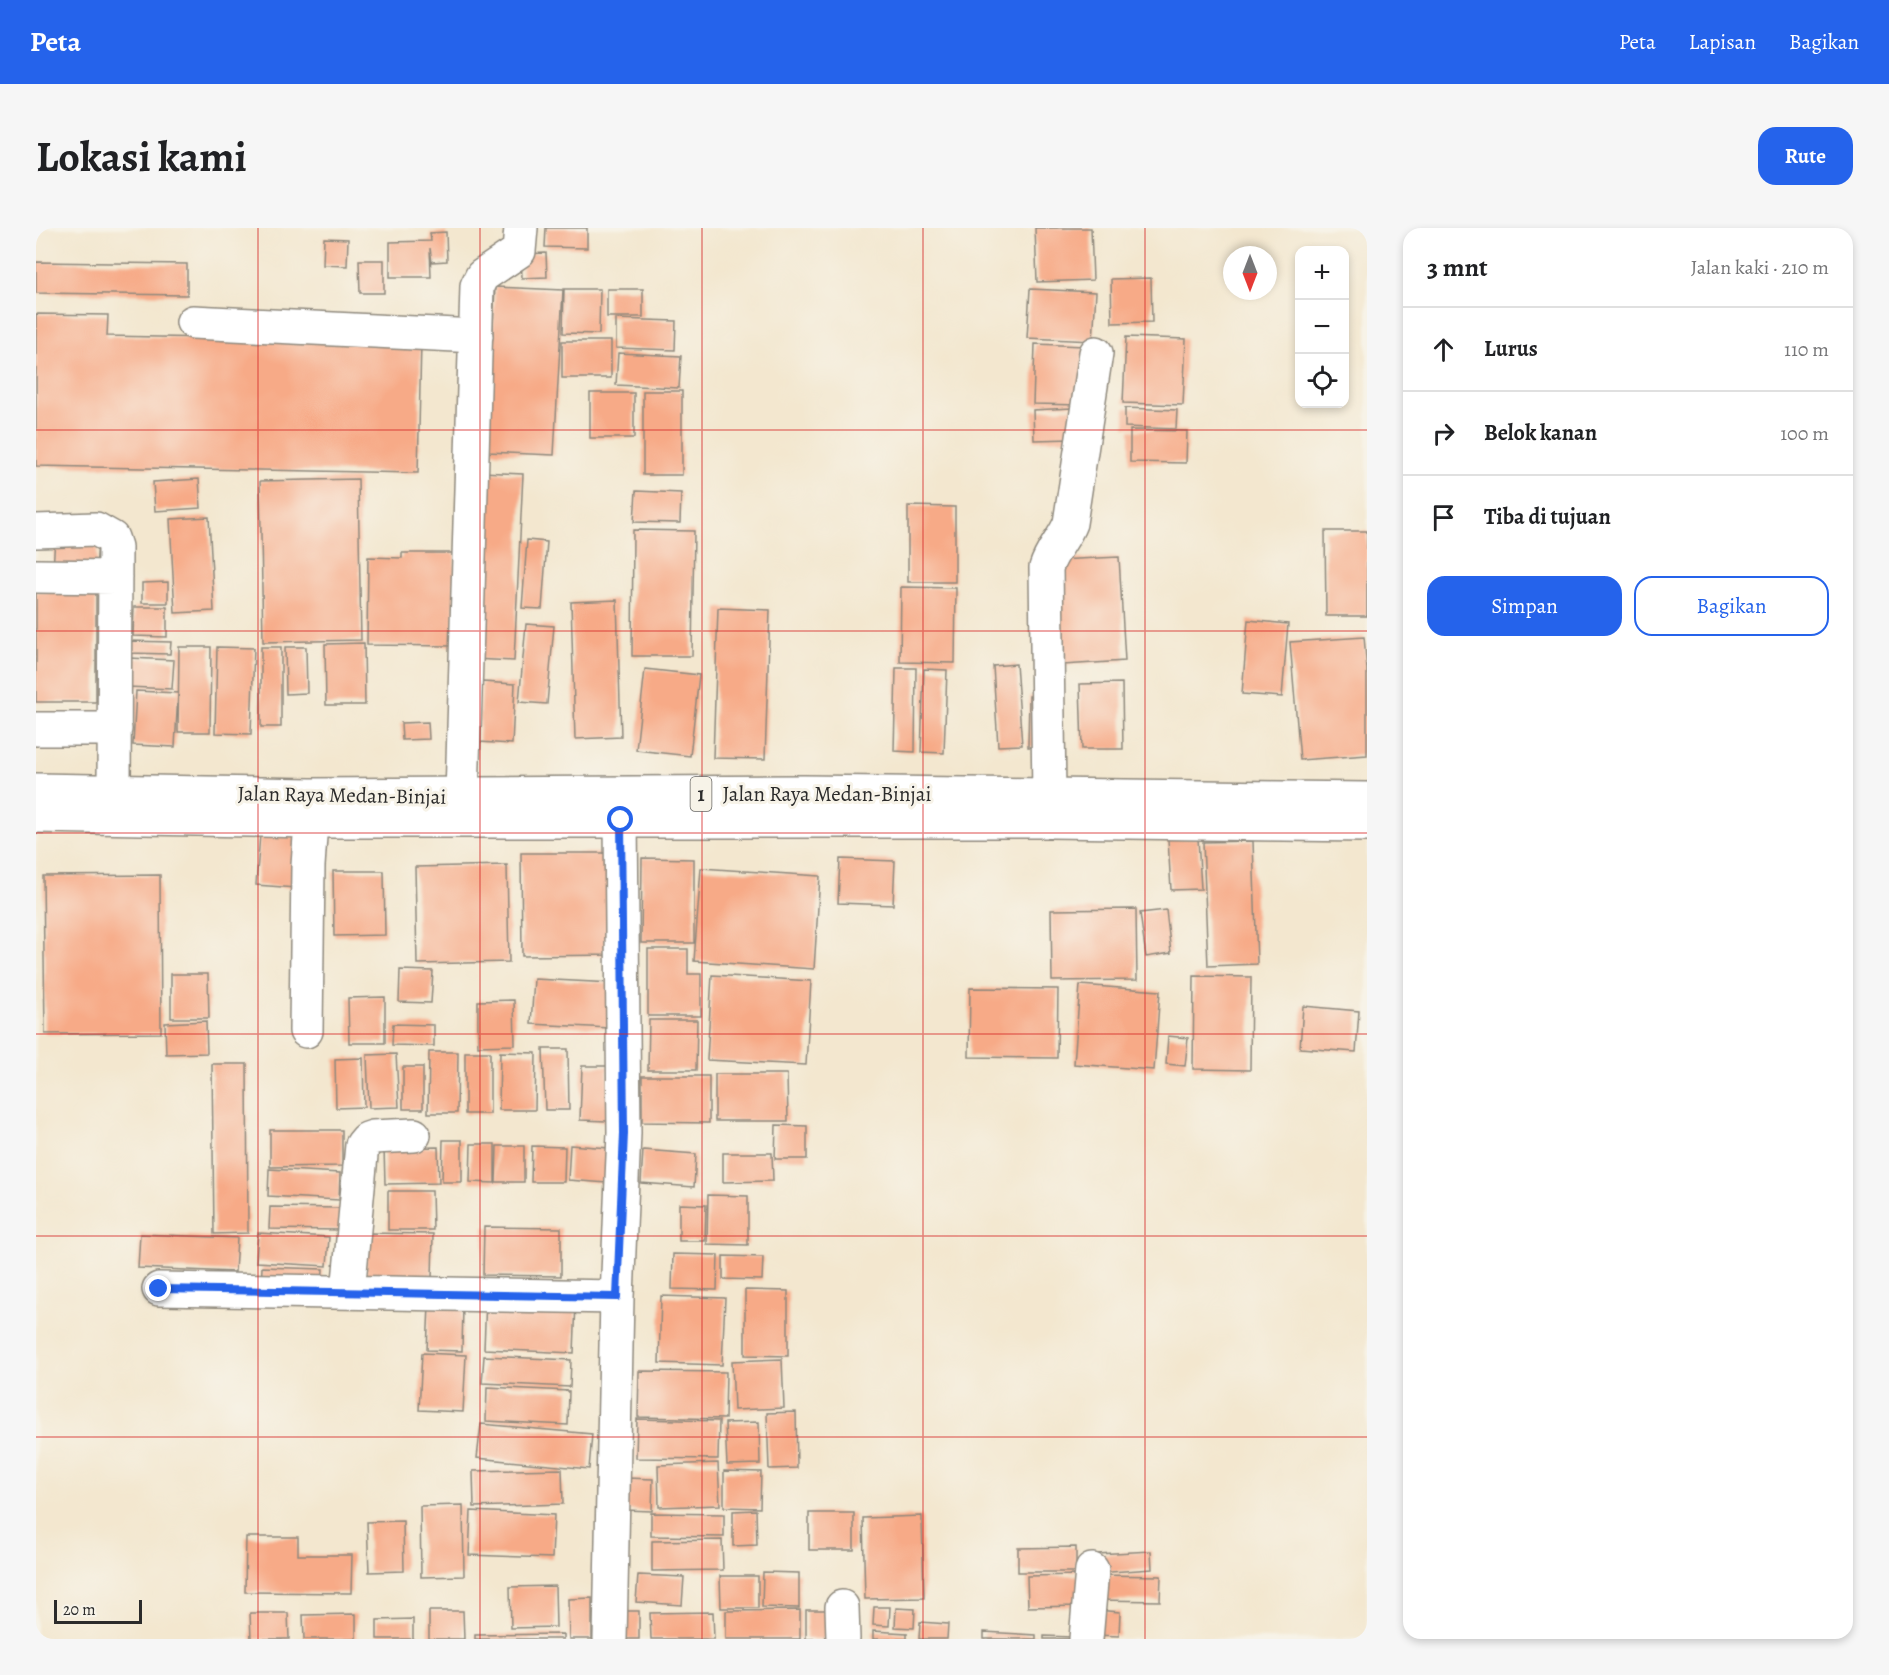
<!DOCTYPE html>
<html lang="id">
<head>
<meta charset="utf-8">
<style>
  :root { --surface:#fff; --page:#f6f6f6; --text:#202124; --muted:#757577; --line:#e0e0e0; --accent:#2563eb }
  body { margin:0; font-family:Alegreya,serif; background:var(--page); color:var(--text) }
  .controls { position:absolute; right:18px; top:18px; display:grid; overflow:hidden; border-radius:12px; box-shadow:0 3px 9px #0003 }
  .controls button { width:54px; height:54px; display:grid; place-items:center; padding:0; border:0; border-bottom:2px solid var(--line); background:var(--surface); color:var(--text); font:30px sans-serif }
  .compass { position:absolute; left:1187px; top:18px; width:54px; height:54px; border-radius:50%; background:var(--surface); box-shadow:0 3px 9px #0003; rotate:180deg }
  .scale { position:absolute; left:18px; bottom:15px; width:88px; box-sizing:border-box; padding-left:6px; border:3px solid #2b2b2b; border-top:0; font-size:16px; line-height:21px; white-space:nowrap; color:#2b2b2b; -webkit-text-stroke:4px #f7f3e8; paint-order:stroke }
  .stop { position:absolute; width:18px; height:18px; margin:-14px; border:4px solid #2563eb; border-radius:50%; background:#fff }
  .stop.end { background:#2563eb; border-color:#fff; box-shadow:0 2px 6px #0008 }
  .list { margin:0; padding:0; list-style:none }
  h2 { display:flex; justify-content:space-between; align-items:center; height:78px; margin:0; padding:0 24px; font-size:26px }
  h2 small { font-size:20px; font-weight:400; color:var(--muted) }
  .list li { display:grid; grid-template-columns:39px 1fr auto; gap:18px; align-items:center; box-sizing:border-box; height:84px; padding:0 24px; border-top:2px solid var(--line) }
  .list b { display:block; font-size:22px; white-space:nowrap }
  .list em { font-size:20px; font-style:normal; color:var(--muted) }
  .actions { display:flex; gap:12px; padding:18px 24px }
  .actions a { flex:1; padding:14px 0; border:2px solid var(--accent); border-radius:18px; text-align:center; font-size:21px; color:var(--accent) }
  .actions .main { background:var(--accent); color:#fff }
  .icon { flex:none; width:33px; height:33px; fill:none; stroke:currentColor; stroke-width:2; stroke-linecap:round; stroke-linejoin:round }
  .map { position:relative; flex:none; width:1331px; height:1411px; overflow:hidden; border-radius:18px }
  header { display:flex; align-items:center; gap:36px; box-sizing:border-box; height:84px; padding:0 30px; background:var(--accent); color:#fff }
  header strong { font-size:28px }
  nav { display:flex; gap:33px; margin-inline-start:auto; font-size:21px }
  .intro { display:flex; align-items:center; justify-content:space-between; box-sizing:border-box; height:144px; padding:0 36px }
  h1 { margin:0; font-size:42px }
  .button { padding:15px 27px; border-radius:18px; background:var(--accent); color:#fff; font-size:21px; font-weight:700 }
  main { display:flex; gap:36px; padding:0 36px }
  aside { flex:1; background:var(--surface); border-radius:18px; box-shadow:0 3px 9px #0003 }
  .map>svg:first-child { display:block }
  .building { fill:#f7aa87 }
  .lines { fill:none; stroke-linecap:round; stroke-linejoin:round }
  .minor-casing { stroke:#8f897d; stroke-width:36 }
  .highway-casing { stroke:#8f897d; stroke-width:36 }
  .minor { stroke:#fff; stroke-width:33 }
  .highway { stroke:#fff; stroke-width:33 }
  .route { stroke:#2563eb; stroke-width:8 }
  .grid { fill:none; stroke:#d62828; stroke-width:1.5; stroke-opacity:0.55 }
  .labels { text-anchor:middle; stroke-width:6; stroke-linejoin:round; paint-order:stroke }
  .shield { fill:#f7f3e8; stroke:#686764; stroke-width:1.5 }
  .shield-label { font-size:20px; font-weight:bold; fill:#2b2b2b }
  .street-label { font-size:21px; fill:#2b2b2b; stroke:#f7f3e8 }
</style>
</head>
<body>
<header>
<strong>Peta</strong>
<nav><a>Peta</a><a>Lapisan</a><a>Bagikan</a></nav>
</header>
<div class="intro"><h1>Lokasi kami</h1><a class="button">Rute</a></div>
<main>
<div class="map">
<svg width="1331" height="1411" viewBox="0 0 1331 1411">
  <rect width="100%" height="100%" fill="#f7f3e8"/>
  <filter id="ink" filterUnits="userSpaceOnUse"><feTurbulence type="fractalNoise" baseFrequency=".0167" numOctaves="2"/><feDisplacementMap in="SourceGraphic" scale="12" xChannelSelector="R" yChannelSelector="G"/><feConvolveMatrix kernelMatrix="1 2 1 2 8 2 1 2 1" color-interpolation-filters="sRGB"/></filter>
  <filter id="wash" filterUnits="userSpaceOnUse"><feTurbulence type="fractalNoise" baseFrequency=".008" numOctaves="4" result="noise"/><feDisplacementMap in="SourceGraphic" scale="24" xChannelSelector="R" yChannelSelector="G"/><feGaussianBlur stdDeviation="1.35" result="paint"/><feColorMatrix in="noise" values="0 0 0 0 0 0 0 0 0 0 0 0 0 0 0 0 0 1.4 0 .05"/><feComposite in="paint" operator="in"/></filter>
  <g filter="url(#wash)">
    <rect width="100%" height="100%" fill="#f3e7cf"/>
    <g id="blocks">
      <!-- building -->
      <path class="building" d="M510,0H551V20L509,19Z
        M999,0H1055L1057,52L1001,54Z
        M410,4L411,33L396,34L394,20L395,49H354V14L395,13L394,5Z
        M288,10L312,11L311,38L287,37Z
        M510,25L511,49L486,50L485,26Z
        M323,32H348V65H324Z
        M0,34L151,36V67L0,65Z
        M1115,50L1116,94L1076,95L1075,51Z
        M459,59L527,62L518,227L451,224Z
        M528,61H564L563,106L527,105Z
        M571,61H607V89H571Z
        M994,61L1060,64L1057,113L991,110Z
        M0,86L72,87L71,108L385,114L382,245L0,238Z
        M580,91L640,93L639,122L580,120Z
        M1090,109L1150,111L1147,177L1087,175Z
        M526,113H575V150H526Z
        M999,116L1048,118L1046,177L997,176Z
        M582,125L645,128L643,160L580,157Z
        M607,163H646V247H607Z
        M554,165H598V210H554Z
        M1036,180L1037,211L998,212L997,182Z
        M1089,180L1141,182L1140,201L1089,199Z
        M1094,202L1151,203L1150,235L1094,234Z
        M446,244L487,246L478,433L437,431Z
        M163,251L165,280L119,283L117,254Z
        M322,251L325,412L227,414L224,253Z
        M600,263L645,265L644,295L598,294Z
        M872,278L919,279V354H872Z
        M173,289L178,383L139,385L134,291Z
        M597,302L658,303L656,428H596Z
        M1289,303H1331V388H1290Z
        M19,309L62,311L60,345L17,342Z
        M491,312L511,314L506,381L486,380Z
        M366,325H419L418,418L331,417L332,329L366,330Z
        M1083,329L1089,433L1027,437L1021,332Z
        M132,354V375H106V355Z
        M865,359L920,360L919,435L864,434Z
        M0,364H60V474H0Z
        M581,372L585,509L539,511L535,374Z
        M98,379H131V409L97,408Z
        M682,380L734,382L729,531L677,530Z
        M1212,392L1252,396L1246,469L1206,466Z
        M490,396L518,398L511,476L483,474Z
        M1328,409L1331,442V527L1264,532L1254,414Z
        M92,413L135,414L134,426L92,425Z
        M328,415L329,477H290L289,416Z
        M143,419H175L174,504H142Z
        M181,419L218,420L215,506L179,505Z
        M225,419H245V499H225Z
        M249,419H270L271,465L250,466Z
        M93,430L138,432L136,461L92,459Z
        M980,436L986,517L962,518L957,438Z
        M860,440H880L879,524L858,523Z
        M609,441L663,447L654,528L600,522Z
        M888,441L911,442L908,525L885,524Z
        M446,454L479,456L476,516L443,514Z
        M1086,455L1087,521H1046L1044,456Z
        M100,463L142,465L139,519L97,517Z
        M993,468L1011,469L1010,519H992Z
        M392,494L393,511L366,512L365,495Z
        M224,606L264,610L260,660L220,657Z
        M1162,610L1165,661L1135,662L1132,611Z
        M1217,613L1221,736L1172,738L1167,614Z
        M485,625H579L580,727L486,728Z
        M606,630L658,631V715H605Z
        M804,631L859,633L857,677L802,675Z
        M471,637L473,734L381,736L379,639Z
        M665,640L784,648L778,741L658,733Z
        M297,643H348L349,707L298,708Z
        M124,647L125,805L9,806L7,648Z
        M1100,681L1101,752L1016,753L1015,682Z
        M1130,682L1135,725L1110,729L1104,685Z
        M612,721H652V746H665V788H612Z
        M364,742L397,743L395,775L363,774Z
        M135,746H172L173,790H135Z
        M676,747L775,753L770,837L671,832Z
        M1158,748L1215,749L1214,842L1157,841Z
        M498,751L577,755L574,800L495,796Z
        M1044,757L1124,763L1118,842L1038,836Z
        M934,760L1022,761L1021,830L933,829Z
        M349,769V815H313L312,770Z
        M478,772L479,817L442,818V773Z
        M1267,778L1323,783L1320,824L1264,820Z
        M613,792H661L660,842H612Z
        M170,793L171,825L130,826L129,795Z
        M357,796L398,797V818L356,817Z
        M1132,808L1152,810L1149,838L1130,836Z
        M507,821H532L533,882H509Z
        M393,824H422L421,885H392Z
        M429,824H454V886H429Z
        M464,824L500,825L499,882H463Z
        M360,826L363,879L333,880L331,827Z
        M327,830L328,879L300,880L299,831Z
        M176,836H211L212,1005L178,1006Z
        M546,838H572L571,893L544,892Z
        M367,839H387V881H367Z
        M679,846H751L752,893H679Z
        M606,848H673V895L606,894Z
        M740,897L771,898V931H739Z
        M234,902H306V938L234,939Z
        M407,912H426V954H406Z
        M435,916H459V955L434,954Z
        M534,917L573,920L571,955L532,952Z
        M461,918H488V954H460Z
        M496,918L529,919L528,954H495Z
        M402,919L403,955L349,956L348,920Z
        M607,922L660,926L658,959L605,955Z
        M687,925H736L737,953L687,954Z
        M233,941L304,945L303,972L232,968Z
        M352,963H396L397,1002H352Z
        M672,967L712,968V1017L671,1016Z
        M643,976L670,977L669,1013H643Z
        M234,979L304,980V1002L233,1001Z
        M448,999L525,1000V1048L447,1047Z
        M222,1005L293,1009L291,1038L220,1034Z
        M330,1005L397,1006L396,1052L330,1051Z
        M104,1006L201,1010L199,1044L102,1040Z
        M637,1026L682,1027L681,1062L636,1061Z
        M687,1028L727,1029L726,1052L687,1051Z
        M226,1039L287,1041L286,1063L225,1061Z
        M709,1062L752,1063V1128L709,1127Z
        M625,1068L689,1070L686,1137L623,1135Z
        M450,1070L540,1074L538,1125L448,1121Z
        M393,1077L427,1078L426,1123L391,1122Z
        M386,1125L430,1127L427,1184L383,1182Z
        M448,1128L535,1132L534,1159L446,1155Z
        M746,1131L748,1180L698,1182L696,1133Z
        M603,1143L690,1144L689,1191L602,1189Z
        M451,1159L533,1163L532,1197L450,1193Z
        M760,1184L761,1240L733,1241L731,1185Z
        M601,1191L683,1193L682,1231L600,1230Z
        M723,1194L724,1236L691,1237L689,1195Z
        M445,1196L556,1206L553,1241L441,1230Z
        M682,1235L684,1277L623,1279L622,1237Z
        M526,1241L527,1276L438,1279L437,1243Z
        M688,1243L725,1244L724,1280L688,1279Z
        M590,1250L617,1251L616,1283L589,1282Z
        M427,1277L428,1348L385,1349L384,1278Z
        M720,1282L721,1317L697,1318V1283Z
        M435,1283L518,1287L516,1330L433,1327Z
        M615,1285L688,1286V1309L615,1308Z
        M773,1285H818V1322H773Z
        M886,1288L888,1370L829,1371L827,1290Z
        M367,1293L368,1343L333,1344L331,1294Z
        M210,1309H262V1327H316L315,1365L209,1364Z
        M686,1312L687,1342L616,1343V1313Z
        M1040,1319V1344H982V1320Z
        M1115,1323L1116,1341L1061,1345V1326Z
        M727,1344L763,1345V1380L726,1379Z
        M602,1347L648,1349L646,1377L600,1374Z
        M1043,1347L1044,1378L992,1379L991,1348Z
        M1061,1347L1125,1348L1124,1373L1061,1372Z
        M684,1348H722V1380H685Z
        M519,1358L520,1399L475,1400L474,1359Z
        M556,1370V1411H533L532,1371Z
        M838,1379H854L853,1398L837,1397Z
        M860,1380L879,1381L878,1400L859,1399Z
        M764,1382V1411H690V1383Z
        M770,1382H802L803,1411H770Z
        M1060,1382L1084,1384L1083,1408L1059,1407Z
        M393,1383H427L428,1411H393Z
        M576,1383H603V1411H576Z
        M677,1384L678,1411H615L614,1385Z
        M214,1385H252L253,1411H215Z
        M320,1386V1411H268L267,1387Z
        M377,1391V1411H341V1392Z
        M884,1394L912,1396L911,1411H883Z
        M837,1403L871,1405V1411H837Z
        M948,1404L1000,1407V1411H948Z
        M527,1406V1411H439V1407Z
        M1008,1408L1035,1409V1411H1008Z"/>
    </g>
  </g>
  <g filter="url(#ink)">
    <use href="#blocks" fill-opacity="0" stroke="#8f897d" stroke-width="1.5"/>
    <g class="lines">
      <!-- minor casing -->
      <g class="minor-casing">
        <path id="minor" d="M157,94L440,108
          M0,303L60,301L76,310L79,319L78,562
          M0,348L79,349
          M0,501H79
          M426,568L441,58L446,48L483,23L485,0
          M1013,568L1010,340C1015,323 1028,311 1034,295L1060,125
          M270,803L272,638L275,593
          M123,1061L581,1069
          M312,1064L326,917L331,911L337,909L378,907
          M806,1379L807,1411
          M574,1411L581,1069L588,905L585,592
          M1050,1411L1056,1342"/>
      </g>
      <!-- highway casing -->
      <g class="highway-casing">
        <path id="highway" d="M0,562L275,567L768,564L1331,571
          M0,588L275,593H1013L1331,597"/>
      </g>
      <!-- minor -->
      <use href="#minor" class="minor"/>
      <!-- highway -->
      <use href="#highway" class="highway"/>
    </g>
  </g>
  <g class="lines" filter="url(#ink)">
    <!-- route -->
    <path class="route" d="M123,1061L581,1069L588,905L585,592"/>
  </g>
  <!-- grid -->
  <path class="grid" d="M222,0V1411M444,0V1411M666,0V1411M887,0V1411M1109,0V1411M0,202H1331M0,403H1331M0,605H1331M0,806H1331M0,1008H1331M0,1209H1331"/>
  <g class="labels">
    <!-- shield labels -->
    <rect class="shield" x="654.5" y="549" width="21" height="34" rx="4.5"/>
    <g class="shield-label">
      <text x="665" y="573">1</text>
    </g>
    <!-- street labels -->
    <g class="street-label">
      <text x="791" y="573">Jalan Raya Medan-Binjai</text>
      <text transform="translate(306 567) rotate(1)" y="7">Jalan Raya Medan-Binjai</text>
    </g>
  </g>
</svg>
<div class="controls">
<button>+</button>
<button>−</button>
<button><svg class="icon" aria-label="locate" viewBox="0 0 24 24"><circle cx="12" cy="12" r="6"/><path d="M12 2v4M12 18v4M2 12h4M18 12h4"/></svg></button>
</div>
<svg class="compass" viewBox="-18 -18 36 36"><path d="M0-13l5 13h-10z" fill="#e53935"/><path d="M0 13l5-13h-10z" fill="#757577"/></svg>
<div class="scale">20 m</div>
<div class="stop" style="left:585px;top:592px"></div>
<div class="stop end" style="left:123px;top:1061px"></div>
</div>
<aside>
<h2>3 mnt<small>Jalan kaki · 210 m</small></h2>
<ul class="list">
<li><svg class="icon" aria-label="ahead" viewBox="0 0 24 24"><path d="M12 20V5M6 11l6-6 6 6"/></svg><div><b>Lurus</b></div><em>110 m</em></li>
<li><svg class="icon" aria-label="right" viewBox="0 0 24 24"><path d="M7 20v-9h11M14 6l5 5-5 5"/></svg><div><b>Belok kanan</b></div><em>100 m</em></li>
<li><svg class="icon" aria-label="arrive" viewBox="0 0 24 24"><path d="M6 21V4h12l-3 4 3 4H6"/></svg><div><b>Tiba di tujuan</b></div></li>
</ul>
<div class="actions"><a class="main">Simpan</a><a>Bagikan</a></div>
</aside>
</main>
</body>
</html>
